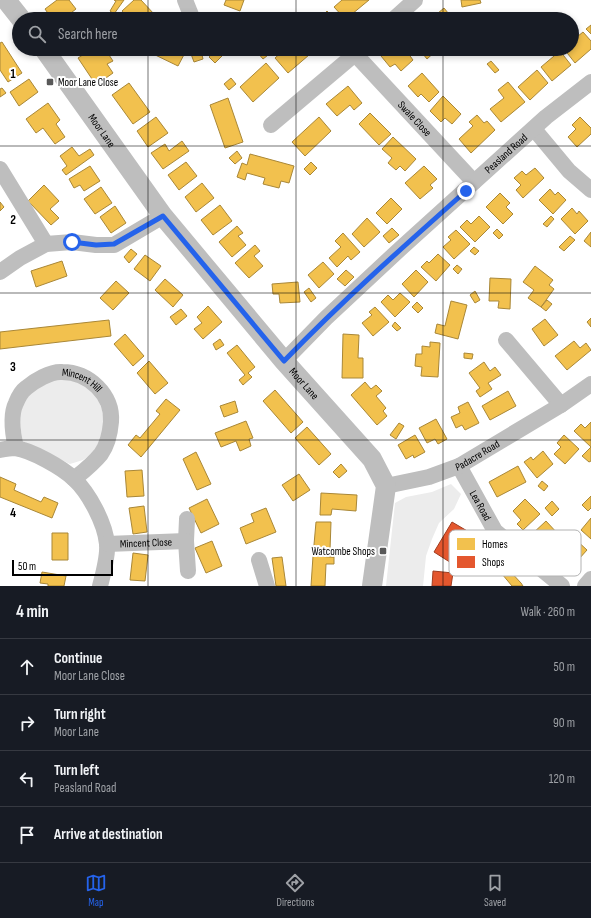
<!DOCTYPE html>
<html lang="en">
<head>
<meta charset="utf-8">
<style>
  :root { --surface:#171b24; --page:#20242c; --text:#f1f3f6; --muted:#9ea1a6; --line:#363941; --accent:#2563eb }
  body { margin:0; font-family:"Sofia Sans Condensed",sans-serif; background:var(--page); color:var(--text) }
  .scale { position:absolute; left:12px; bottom:10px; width:101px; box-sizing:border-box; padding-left:4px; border:2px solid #000; border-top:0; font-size:11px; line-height:14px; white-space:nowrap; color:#000; -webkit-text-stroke:3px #fff; paint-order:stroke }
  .stop { position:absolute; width:12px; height:12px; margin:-9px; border:3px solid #2563eb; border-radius:50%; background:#fff }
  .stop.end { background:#2563eb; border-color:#fff; box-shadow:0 1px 4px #0008 }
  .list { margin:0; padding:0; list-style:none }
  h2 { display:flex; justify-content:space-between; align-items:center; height:52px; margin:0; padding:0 16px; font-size:17px }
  h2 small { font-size:13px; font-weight:400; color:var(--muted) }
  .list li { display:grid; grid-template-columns:26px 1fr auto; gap:12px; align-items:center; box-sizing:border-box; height:56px; padding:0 16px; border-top:1px solid var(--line) }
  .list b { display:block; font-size:15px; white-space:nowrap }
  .list p { margin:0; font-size:13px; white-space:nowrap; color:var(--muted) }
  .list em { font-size:13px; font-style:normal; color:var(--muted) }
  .icon { flex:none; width:22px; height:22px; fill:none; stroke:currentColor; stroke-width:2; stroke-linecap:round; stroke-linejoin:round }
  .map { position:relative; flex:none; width:591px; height:586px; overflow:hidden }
  .search { position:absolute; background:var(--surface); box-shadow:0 2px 6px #0003; left:12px; right:12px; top:12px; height:44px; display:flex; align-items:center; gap:10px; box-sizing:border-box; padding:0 14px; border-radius:22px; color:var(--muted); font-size:15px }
  .sheet { height:276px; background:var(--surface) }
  nav { display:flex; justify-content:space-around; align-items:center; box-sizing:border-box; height:56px; border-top:1px solid var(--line); background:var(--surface); font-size:11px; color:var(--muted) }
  nav a { display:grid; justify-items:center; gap:2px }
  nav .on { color:var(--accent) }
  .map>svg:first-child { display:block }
  .green { fill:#ececec }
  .homes { fill:#f2c14e; stroke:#a98737 }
  .shops { fill:#e4572e; stroke:#a03d20 }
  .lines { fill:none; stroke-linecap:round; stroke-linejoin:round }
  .minor { stroke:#bebebe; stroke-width:16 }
  .tertiary { stroke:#bebebe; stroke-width:20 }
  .route { stroke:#2563eb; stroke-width:5 }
  .grid { fill:none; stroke:#000; stroke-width:1; stroke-opacity:0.55 }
  .poi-dot { fill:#595959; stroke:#fff; stroke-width:1.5 }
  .labels { text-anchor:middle; stroke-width:4; stroke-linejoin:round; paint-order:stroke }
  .poi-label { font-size:11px; fill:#000; stroke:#fff; text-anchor:start }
  .street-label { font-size:11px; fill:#000; stroke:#fff }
  .key { fill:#fff; stroke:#b2b2b2; stroke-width:1 }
  .key-label { font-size:11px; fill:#000 }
  .grid-label { font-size:13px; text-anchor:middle; font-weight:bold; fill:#000; stroke:#fff; stroke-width:4; stroke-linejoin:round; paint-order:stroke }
</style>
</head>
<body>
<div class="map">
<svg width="591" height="586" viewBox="0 0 591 586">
  <rect width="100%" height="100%" fill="#fff"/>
  <!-- green -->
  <path class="green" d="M68,377L95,391L104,415L105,430L94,452L83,460L70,464L22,441L19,408L28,392L43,381Z
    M451,484L461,494L454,509L439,523L432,539L426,556L423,586H386L395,503L406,497L432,492Z"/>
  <!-- homes -->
  <path class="homes" d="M57,0H69L76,9L67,16L70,19H52L45,9Z
    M114,0H124L114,14L110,11L116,1Z
    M134,0H141L154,14L148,19H135L132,16L129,19L122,11Z
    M226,0H244L240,11L224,5Z
    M342,0H369L346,19H345L334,7Z
    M461,0H480L481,3L462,7Z
    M444,8L453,19H431Z
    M327,11L335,19H319Z
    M591,25V34L586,29Z
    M583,32L591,41V49L575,63L564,49H572V41Z
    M2,42L22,73L8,82L0,70V43Z
    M92,49H105L113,61L107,64L113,73L96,85L78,58Z
    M148,49H187L178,66L147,51Z
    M208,49H229L215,63L209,57L212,54Z
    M261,49H270L272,52L263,59L257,52Z
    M285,49H316L288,73L275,58Z
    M389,49H405L413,60L401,71L395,64L390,67L381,56Z
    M419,49H438L427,59Z
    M201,51L203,59L194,62L191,54Z
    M560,51L571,65L552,81L541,67Z
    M491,61L499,70L495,73L487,64Z
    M266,63L279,78L253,102L240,87Z
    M537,70L548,83L530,100L518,87Z
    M422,73L439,92L429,102L421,94L418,97L408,86Z
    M231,78L236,84L229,90L224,84Z
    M29,79L38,92L19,106L10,92Z
    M508,82L525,102L501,122L490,109L504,98L498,90Z
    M129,83L150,112L133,124L112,95Z
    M348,86L362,103L354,110L350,105L337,116L326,104Z
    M2,88L6,93L0,97V89Z
    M443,96L461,114L452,124L445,118L441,122L430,111Z
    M228,98L243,142L225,148L210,105Z
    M48,103L60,120L56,124L65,137L55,144L43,128L36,133L26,119Z
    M370,113L391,134L379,145L359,124Z
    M477,115L484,123L487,121L495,130L471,153L459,139L473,126L469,122Z
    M156,117L168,133L148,147L137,131Z
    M319,117L331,131L305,156L292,142Z
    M580,117L591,128V134L577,147L568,137L576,129L572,125Z
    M393,137L416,159L405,171L400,166L396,170L388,163L392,158L382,149Z
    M182,141L189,151L163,169L151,153L165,144L169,151Z
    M72,147L79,156L90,149L94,155L66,175L62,170L67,166L60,156Z
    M237,151L242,158L235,164L229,158Z
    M250,154L294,166L289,183L281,181L279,188L263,184L265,178L247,173L245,180L237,177L242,163L247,165Z
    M186,162L197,176L179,190L168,175Z
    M311,162L317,168L310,175L304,169Z
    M90,166L100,181L84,191L80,185L74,188L69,179Z
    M424,166L437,179L430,185L433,188L420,199L405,183Z
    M535,168L544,178L523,198L516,190L521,185L514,178L522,171L526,175Z
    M202,183L214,198L196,212L185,197Z
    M44,185L59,201L50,209L59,218L51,225L28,201Z
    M101,187L112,203L95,214L84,199Z
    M550,189L555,195L558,192L566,200L553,214L539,200Z
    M500,193L510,203L506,207L513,214L503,224L486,207Z
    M391,198L402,209L387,224L376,213Z
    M0,202L4,207L0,211Z
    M220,205L232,221L213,235L201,220Z
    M115,206L126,223L111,233L100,217Z
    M572,208L577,214L579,211L588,221L575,234L561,219Z
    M479,216L490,227L475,242L460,227L467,220L471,224Z
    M551,216L554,219L547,227L543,224Z
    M367,218L380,232L364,247L352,234Z
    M237,226L243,233L238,236L246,245L232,257L219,242Z
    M392,228L399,235L389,243L383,236Z
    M497,229L503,235L499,239L493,233Z
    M456,230L470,244L454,259L443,247L451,240L448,237Z
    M591,232V247L584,241Z
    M343,233L360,252L351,260L348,256L337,267L329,258L341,247L335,241Z
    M570,236L575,240L564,251L559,247Z
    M255,245L260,251L254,256L263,266L249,278L235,263Z
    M474,247L479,251L475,255L470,251Z
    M131,249L137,254L129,263L124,257Z
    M438,254L450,265L436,281L421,267L427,261L429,263Z
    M145,255L161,266L150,281L134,269Z
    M62,261L67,276L36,287L31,271Z
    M323,262L334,274L319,288L308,275Z
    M457,265L462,269L458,274L453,269Z
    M535,266L553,280L549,285L554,289L541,307L528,298L534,290L523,282Z
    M346,270L354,277L345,286L337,279Z
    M416,270L428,282L414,297L402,284Z
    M490,278L511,279L510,309L498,308L499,301H489Z
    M165,279L183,295L173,307L155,290Z
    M116,281L129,293L113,310L100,298Z
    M298,282L300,302L280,303L279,294H273L272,284Z
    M309,288L316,298L311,302L304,292Z
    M475,291L480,300L475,303L470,295Z
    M400,293L410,302L395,317L381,302L388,295L393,300Z
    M547,300L552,304L546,311L541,307Z
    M451,301L467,305L458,339L435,333L437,324L445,326Z
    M417,302L423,308L418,313L412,307Z
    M208,306L222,322L203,339L194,329L202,323L197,317Z
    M375,307L389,322L373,336L362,323L372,315L369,312Z
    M181,309L187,316L176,325L170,317Z
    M591,318V327L587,322Z
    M545,319L558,335L544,346L532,329Z
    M109,320L111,336L0,349V332Z
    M395,322L401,328L397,331L392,326Z
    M125,334L144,356L133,366L114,344Z
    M343,334L359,335L358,358H363V378H342Z
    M220,339L224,345L216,350L213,344Z
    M574,341L580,348L586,343L591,350L567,370L555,356Z
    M430,342L440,343L438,377L421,376L422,367L415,366L416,354H422V346L430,347Z
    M237,345L255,367L248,373L252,377L243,385L239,380L245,375L227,353Z
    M464,353L473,354L472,359L464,358Z
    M149,361L168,383L155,394L137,373Z
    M484,362L490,371L495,367L501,375L488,383L492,389L480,397L476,391L480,388L469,373Z
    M365,382L371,389L376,385L382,391L376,396L386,408L383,411L387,416L377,425L351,395Z
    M275,390L303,422L291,433L263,401Z
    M508,391L516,406L490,420L482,406Z
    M166,399L180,410L141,457L128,445L136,435L140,438L160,414L156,411Z
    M235,401L238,412L224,417L220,406Z
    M468,402L479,423L465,430L462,425L456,428L451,417L460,413L458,407Z
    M436,419L447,439L438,444L435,439L427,443L419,428Z
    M246,421L253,438L249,439L251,446L240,451L236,441L221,447L215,433Z
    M591,422V447L574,431L581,424L585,428Z
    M399,423L404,426L396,439L390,435Z
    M307,427L331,454L319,465L295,438Z
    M415,435L425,452L414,458L413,455L406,459L398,445Z
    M564,435L579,449L565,464L554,454L561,447L557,443Z
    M591,447V461L589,462L582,456Z
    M543,451L553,464L537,478L524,462L531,457L533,460Z
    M196,452L211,484L197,490L183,459Z
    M341,464L347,471L339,478L333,472Z
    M518,466L526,482L497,497L489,482Z
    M142,470L144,496L127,497L125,471Z
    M299,474L310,490L293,501L282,485Z
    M0,477L16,484L14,490L41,502L44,497L58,503L52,518L0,497Z
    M542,481L548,486L544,491L538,486Z
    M321,493L357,495L356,511L332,509L331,515H320Z
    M591,496V508L588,511L582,505Z
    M207,499L219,524L201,533L189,508Z
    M525,499L540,514L523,530L517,524L521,520L513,511Z
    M552,501L559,509L552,516L545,508Z
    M144,506L147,532L133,534L129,508Z
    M266,508L276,532L246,544L240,528L254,522L251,514Z
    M591,518V539L581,530Z
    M546,521L559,535L548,546L541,538L537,542L531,535Z
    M316,522H331L330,550L335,551L334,557L313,556Z
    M52,533H68V560H52Z
    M574,538L587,550L570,569L557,557Z
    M212,541L222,566L206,573L195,548Z
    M133,553L148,555L145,581L130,580Z
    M313,556L334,557V564H326L325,586H311Z
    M282,557L286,586H276L272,558Z
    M508,569L521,583L523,586H512L502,574Z
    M42,572L66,576L64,586H48V584L40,583Z"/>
  <!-- shops -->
  <path class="shops" d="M452,522L469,532L460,547L466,550L456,566L434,552Z
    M433,571L453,573L451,586H432Z"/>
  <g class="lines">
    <!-- minor -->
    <g class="minor">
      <path d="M185,0L191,15"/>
      <path d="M394,19L415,0"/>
      <path id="s1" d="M355,54L474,182"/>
      <path d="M271,125L361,49"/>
      <path d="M534,129L569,171L591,190"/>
      <path d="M0,169L46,244"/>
      <path d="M0,272L20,258L46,244L72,242L96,245H114L163,216"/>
      <path d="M506,340L561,405"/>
      <path id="s2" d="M284,361L326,318L400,249L546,117L591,82"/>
      <path id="s3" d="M16,448C13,435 10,415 16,403C18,398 22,391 26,388C34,381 51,371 62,372C89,372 113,395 111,422C110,434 108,444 101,454C93,464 84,471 74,479"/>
      <path d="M0,450C5,449 10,448 15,448C31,450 63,468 74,479C89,493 105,523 107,544C108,555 103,575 100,586"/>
      <path id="s4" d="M459,466L495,531L562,586"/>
      <path id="s5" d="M386,486L429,477L459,466L561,405L591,384"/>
      <path d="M187,519L186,541L188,571"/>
      <path id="s6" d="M107,544L186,541"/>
      <path d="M259,560L267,586"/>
      <path d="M585,586L591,579"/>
    </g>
    <!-- tertiary -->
    <g class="tertiary">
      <path d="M6,0L21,19"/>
      <path id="s7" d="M44,49L163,216L284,361L372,459L386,486L372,586"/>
    </g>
  </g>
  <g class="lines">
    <!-- route -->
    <path class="route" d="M72,242L96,245L114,244L163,216L284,361C342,301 404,246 466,191"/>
  </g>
  <!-- grid -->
  <path class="grid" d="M148,0V19M296,0V19M443,0V19M148,49V586M296,49V586M443,49V586M0,146H591M0,293H591M0,440H591"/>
  <!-- markers -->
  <g class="poi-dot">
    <rect x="46" y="78" width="8" height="8" rx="2"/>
    <rect x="379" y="547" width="8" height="8" rx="2"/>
  </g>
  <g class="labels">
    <!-- poi labels -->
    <g class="poi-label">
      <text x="58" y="86">Moor Lane Close</text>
      <text x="375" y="555" text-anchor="end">Watcombe Shops</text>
    </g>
    <!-- street labels -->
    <g class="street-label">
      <text dy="4" stroke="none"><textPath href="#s1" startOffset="88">Swale Close</textPath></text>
      <text dy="4" stroke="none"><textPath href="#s7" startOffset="100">Moor Lane</textPath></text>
      <text dy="4" stroke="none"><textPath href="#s2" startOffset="304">Peasland Road</textPath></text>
      <text dy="4" stroke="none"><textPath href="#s7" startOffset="424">Moor Lane</textPath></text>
      <text dy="4" stroke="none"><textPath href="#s3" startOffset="126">Mincent Hill</textPath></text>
      <text dy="4" stroke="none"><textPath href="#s5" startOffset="97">Padacre Road</textPath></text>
      <text dy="4" stroke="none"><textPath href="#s4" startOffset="45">Lea Road</textPath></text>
      <text dy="4" stroke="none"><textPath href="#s6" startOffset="39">Mincent Close</textPath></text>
    </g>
  </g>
  <!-- legend -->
  <rect x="449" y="530" width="132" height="46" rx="6" class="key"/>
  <rect x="457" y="538" width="18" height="12" fill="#f2c14e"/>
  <rect x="457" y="556" width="18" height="12" fill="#e4572e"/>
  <g class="key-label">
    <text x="482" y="548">Homes</text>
    <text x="482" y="566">Shops</text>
  </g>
  <g class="grid-label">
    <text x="13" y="78">1</text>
    <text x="13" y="224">2</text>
    <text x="13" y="371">3</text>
    <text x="13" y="517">4</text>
  </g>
</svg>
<div class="scale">50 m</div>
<div class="stop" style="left:72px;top:242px"></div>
<div class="stop end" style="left:466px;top:191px"></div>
<div class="search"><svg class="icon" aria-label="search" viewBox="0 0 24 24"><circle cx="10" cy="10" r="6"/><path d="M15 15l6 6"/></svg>Search here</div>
</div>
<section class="sheet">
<h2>4 min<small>Walk · 260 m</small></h2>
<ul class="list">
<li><svg class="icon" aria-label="ahead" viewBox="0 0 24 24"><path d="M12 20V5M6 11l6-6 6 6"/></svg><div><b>Continue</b><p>Moor Lane Close</p></div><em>50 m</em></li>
<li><svg class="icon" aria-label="right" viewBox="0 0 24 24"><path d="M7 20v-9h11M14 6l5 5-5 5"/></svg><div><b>Turn right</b><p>Moor Lane</p></div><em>90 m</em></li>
<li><svg class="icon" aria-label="left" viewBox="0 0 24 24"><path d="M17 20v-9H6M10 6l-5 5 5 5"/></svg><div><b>Turn left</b><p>Peasland Road</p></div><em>120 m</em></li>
<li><svg class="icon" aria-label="arrive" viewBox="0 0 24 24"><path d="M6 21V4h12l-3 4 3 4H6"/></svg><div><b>Arrive at destination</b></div></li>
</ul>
</section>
<nav>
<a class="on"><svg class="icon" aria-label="map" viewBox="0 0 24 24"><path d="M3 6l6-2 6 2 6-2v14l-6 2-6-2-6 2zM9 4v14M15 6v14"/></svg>Map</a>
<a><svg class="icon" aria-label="directions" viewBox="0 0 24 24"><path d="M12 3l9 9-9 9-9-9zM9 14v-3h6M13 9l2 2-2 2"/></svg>Directions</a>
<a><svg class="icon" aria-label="saved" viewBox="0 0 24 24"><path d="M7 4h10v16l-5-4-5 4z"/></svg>Saved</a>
</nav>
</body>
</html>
